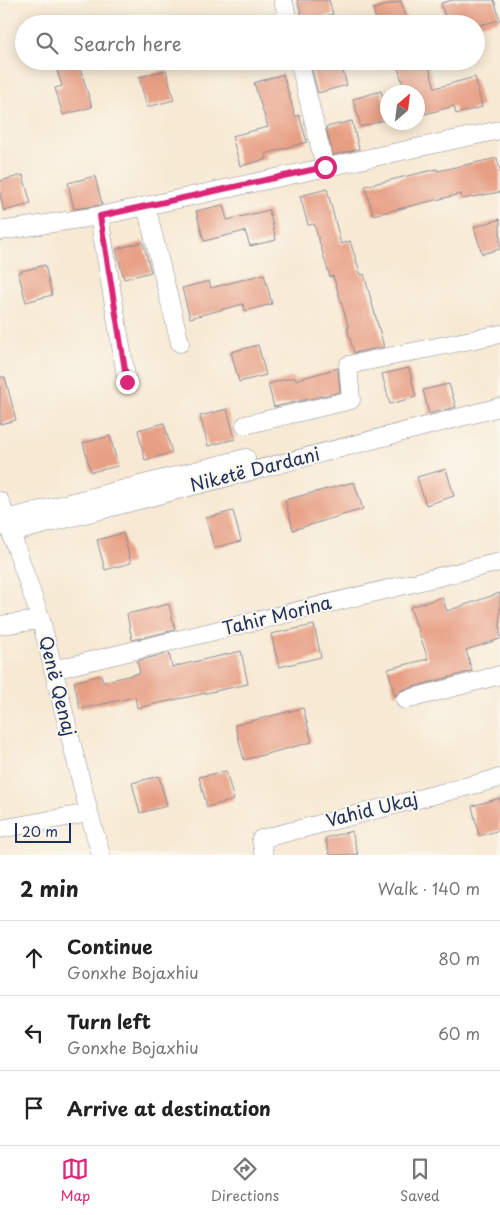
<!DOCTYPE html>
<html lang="en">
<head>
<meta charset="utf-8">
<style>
  :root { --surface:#fff; --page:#f6f6f6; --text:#222; --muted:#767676; --line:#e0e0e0; --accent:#db2777 }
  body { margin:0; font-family:"Playpen Sans",sans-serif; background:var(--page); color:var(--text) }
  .compass { position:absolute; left:380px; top:85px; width:45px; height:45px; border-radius:50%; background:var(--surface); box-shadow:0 2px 12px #0003; rotate:28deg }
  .scale { position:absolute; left:15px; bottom:12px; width:56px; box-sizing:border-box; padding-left:5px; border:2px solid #1b2f5e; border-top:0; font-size:14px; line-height:18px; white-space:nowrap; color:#1b2f5e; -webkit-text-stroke:4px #fbf7ec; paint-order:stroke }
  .stop { position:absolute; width:15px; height:15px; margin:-11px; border:4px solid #db2777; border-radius:50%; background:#fff }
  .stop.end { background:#db2777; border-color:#fff; box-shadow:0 1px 5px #0008 }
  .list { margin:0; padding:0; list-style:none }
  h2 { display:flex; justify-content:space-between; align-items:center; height:65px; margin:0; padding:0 20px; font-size:21px }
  h2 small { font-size:16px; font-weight:400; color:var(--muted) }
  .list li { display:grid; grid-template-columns:32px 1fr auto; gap:15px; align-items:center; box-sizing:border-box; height:75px; padding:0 20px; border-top:1px solid var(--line) }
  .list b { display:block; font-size:19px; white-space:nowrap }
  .list p { margin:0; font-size:16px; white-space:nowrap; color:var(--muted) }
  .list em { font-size:16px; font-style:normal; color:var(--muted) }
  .icon { flex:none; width:28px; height:28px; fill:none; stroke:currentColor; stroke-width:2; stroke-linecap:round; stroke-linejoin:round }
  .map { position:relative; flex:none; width:500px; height:855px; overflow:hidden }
  .search { position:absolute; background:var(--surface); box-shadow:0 2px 12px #0003; left:15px; right:15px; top:15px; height:55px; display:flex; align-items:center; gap:12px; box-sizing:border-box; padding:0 18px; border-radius:28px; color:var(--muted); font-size:19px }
  .sheet { height:290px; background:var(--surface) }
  nav { display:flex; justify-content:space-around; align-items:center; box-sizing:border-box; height:70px; border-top:1px solid var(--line); background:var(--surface); font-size:14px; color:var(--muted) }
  nav a { display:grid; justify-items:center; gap:2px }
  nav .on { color:var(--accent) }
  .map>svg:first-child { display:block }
  .building { fill:#e79f84 }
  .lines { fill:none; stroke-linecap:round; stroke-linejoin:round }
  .street-casing { stroke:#898c98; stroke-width:19 }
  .street { stroke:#fff; stroke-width:18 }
  .route { stroke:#db2777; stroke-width:6 }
  .labels { text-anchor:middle; stroke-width:4; stroke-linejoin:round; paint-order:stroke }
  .street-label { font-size:18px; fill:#1b2f5e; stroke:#fbf7ec }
</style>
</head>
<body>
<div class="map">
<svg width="500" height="855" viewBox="0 0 500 855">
  <rect width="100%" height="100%" fill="#fbf7ec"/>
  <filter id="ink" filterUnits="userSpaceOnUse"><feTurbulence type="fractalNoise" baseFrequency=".02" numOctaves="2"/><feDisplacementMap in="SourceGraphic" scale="10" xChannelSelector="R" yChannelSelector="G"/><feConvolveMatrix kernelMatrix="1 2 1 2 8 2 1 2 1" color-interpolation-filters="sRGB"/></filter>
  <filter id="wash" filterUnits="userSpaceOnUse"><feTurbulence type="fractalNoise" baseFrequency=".0096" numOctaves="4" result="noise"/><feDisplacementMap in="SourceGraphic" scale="20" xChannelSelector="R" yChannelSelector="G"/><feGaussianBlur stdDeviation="1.12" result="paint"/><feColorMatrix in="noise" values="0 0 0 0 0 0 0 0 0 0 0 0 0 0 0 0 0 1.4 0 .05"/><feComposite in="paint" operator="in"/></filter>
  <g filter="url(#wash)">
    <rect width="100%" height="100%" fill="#f7e9d3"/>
    <g id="blocks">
      <!-- building -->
      <path class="building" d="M297,0H329L333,14L304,22Z
        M453,0H494L500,20L476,26V24H447L441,3Z
        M401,1L408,24H377L373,9Z
        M54,61H78L92,107L63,115L55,88L62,86Z
        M326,61H340L347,85L318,93L311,66Z
        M396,61H427L435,88L475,77L482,107L456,114L454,106L418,116V92H405Z
        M166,70L174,100L147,107L139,77Z
        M283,74L295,116L299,115L307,142L265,154L267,159L240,166L232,136L268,127L254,83Z
        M381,91L388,112V119L361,127L353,99Z
        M352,121L359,149L333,155L326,127Z
        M497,158L500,170V192L462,199L461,194L373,215L365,186L437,169L438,171Z
        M23,175L31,204L4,211L0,195V181Z
        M95,176L102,205L74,209L68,183Z
        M327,189L341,244L350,241L361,275L364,274L384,347L354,353L347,328H349L333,276L330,277L314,224L308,225L300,196Z
        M223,205L227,220L269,210L276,240L250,246L245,231L204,241L196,211Z
        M500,219V249L482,254L474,227Z
        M143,242L151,272L124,279L116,249Z
        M45,265L52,295L26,302L18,272Z
        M264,274L272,304L245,311L243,304L190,318L182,288L209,281L211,288Z
        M258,345L266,375L239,382L231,352Z
        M338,368L340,392L274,407L268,384L294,377L295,380Z
        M409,368L416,397L390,404L382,374Z
        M0,377H5L16,420L0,424Z
        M449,384L456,407L429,414L423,390Z
        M227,409L235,439L208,446L200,416Z
        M164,423L172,453L145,460L138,430Z
        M110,436L118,466L91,472L83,443Z
        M446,469L454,496L426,505L417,477Z
        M354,482L363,509L293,530L285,500Z
        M233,511L241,541L214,548L206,518Z
        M123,533L131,563L105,570L97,540Z
        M500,593V639L466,650L472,671L402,690L395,696L388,669L428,659L410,607L442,597L447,611Z
        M169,604L175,630L132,640L127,614Z
        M314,625L321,657L279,667L271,634Z
        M241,651L248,684L137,708L135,697L80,709L74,682L101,675L103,682L140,673L137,661L169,653L172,667Z
        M303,708L312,742L244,760L235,725Z
        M226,771L234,800L207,807L199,777Z
        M159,776L167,806L140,813L132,783Z
        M500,798V830L479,836L472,806Z
        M352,831L358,855H330L325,838Z"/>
    </g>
  </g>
  <g filter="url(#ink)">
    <use href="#blocks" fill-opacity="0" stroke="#898c98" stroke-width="1"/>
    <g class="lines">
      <!-- street casing -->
      <g class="street-casing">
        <path id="street" d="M283,0L289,24
          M299,61L325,167
          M146,206L180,343
          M99,216L127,382
          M0,231L99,216L500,130
          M245,425L351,400L348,365L500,334
          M0,501L41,620L89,813L101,855
          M6,519L246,458
          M11,533L500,407
          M0,625L41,620
          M53,670L500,562
          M405,700L500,675
          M0,829L89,813
          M264,855L261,839L500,778"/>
      </g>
      <!-- street -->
      <use href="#street" class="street"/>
    </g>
  </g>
  <g class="lines" filter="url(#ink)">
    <!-- route -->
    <path class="route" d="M127,382L100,216L325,167"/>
  </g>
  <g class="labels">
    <!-- street labels -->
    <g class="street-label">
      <text transform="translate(255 470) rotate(-14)" y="6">Niketë Dardani</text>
      <text transform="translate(277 616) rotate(-14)" y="6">Tahir Morina</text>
      <text transform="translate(57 686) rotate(76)" y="6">Qenë Qenaj</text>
      <text transform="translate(372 810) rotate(-14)" y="6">Vahid Ukaj</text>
    </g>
  </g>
</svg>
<svg class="compass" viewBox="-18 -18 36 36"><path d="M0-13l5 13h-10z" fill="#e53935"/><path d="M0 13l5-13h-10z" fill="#767676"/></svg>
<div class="scale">20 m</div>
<div class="stop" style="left:325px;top:167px"></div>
<div class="stop end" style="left:127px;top:382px"></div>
<div class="search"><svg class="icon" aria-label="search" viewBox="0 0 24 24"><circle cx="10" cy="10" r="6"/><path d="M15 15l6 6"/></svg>Search here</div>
</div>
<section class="sheet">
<h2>2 min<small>Walk · 140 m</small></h2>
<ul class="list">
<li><svg class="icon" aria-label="ahead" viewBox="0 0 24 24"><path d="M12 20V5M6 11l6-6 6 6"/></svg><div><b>Continue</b><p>Gonxhe Bojaxhiu</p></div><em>80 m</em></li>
<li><svg class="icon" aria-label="left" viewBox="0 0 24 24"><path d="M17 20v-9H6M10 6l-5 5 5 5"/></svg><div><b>Turn left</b><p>Gonxhe Bojaxhiu</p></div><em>60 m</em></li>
<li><svg class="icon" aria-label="arrive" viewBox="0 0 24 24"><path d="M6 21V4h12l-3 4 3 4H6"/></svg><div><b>Arrive at destination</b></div></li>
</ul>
</section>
<nav>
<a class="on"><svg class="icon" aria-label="map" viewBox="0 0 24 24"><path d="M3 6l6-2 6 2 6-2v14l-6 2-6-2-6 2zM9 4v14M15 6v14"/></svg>Map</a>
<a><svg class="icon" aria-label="directions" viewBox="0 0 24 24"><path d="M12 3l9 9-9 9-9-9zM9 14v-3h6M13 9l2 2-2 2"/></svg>Directions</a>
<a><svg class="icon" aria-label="saved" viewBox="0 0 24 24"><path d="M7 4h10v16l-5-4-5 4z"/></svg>Saved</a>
</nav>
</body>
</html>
